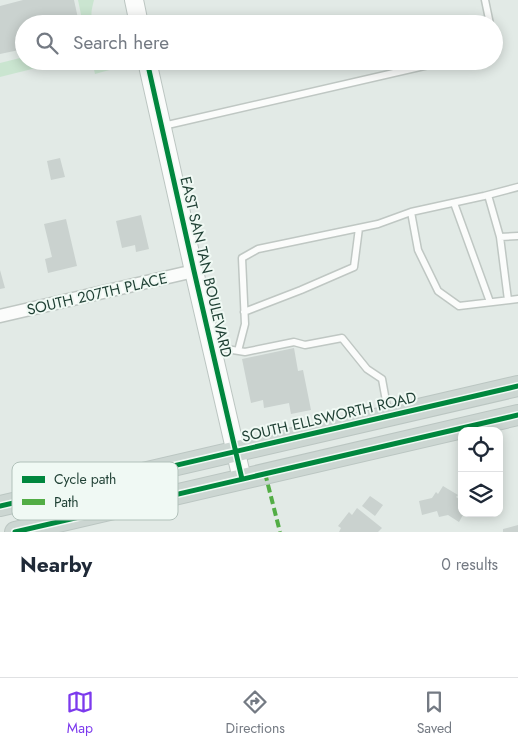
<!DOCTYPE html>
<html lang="en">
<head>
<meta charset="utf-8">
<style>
  :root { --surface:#fff; --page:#f6f6f7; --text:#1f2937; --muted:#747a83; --line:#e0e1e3; --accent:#7c3aed }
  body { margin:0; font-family:Jost,sans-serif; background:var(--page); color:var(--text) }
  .controls { position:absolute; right:15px; bottom:15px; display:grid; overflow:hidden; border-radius:10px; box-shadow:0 2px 12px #0003 }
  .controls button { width:45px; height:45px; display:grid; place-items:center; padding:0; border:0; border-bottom:1px solid var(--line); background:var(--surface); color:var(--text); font:25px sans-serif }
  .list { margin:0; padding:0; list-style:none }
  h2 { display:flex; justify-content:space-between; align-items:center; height:65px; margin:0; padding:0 20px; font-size:21px }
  h2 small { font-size:16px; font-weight:400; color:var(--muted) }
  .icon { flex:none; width:28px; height:28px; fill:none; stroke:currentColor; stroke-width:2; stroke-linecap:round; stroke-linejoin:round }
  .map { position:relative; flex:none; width:518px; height:532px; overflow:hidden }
  .search { position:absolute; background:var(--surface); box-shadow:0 2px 12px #0003; left:15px; right:15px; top:15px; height:55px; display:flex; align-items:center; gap:12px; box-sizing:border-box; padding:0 18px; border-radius:28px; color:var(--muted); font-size:19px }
  .sheet { height:145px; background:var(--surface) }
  nav { display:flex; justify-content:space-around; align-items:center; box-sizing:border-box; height:70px; border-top:1px solid var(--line); background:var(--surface); font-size:14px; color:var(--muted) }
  nav a { display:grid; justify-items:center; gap:2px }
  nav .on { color:var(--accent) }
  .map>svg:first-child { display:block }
  .green { fill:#cae5d0 }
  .building { fill:#cad2cf }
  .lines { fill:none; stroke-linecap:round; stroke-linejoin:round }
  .lane-casing { stroke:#bfc7c3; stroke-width:9 }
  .street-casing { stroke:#bfc7c3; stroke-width:15 }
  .secondary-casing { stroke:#bcc6c2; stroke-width:20 }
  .primary-casing { stroke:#bbc6c2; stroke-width:22 }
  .lane { stroke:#fbfcfb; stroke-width:6 }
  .street { stroke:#fbfcfb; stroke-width:12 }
  .secondary { stroke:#fbfcfb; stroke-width:18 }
  .primary { stroke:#ccd6d2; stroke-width:20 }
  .quiet { stroke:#52ad45; stroke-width:4; stroke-dasharray:8 4; stroke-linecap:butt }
  .cycleway-casing { stroke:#f0f9f4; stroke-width:8 }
  .cycleway { stroke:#00873e; stroke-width:5 }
  .labels { text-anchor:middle; stroke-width:4; stroke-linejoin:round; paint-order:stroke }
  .street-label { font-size:15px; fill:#1e3f33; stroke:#f0f9f4 }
  .key { fill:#f0f9f4; stroke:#b1c1ba; stroke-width:1 }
  .key-label { font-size:14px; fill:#1e3f33 }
</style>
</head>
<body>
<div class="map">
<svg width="518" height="532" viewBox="0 0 518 532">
  <rect width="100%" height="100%" fill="#e2eae6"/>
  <!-- green -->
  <path class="green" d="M78,0H94C92,8 89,17 95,24H83Z
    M24,57V61H64L0,77V63Z
    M92,61H116L113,69L95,74Z"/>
  <!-- building -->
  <path class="building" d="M23,0H74L79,23L75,24H24V49L0,54V6Z
    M60,158L65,177L51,180L47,161Z
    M141,215L149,249L136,252L135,245L122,248L116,221Z
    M66,219L77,266L48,273L45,259L52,257L44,224Z
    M0,270L5,288L0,289Z
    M294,348L298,371L303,370L311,410L291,414L289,403L264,408L263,400L251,403L242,359Z
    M443,486L458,495L456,497L462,501V513H464L459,522L448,515L439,517L437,511L422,515L419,501L432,498L436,492L438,494Z
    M370,496L383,505L375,516L362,506Z
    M357,508L382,528L378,532H339L341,528L338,526L349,512L352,515Z
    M518,525V532H503V529Z"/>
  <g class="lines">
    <!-- lane casing -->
    <g class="lane-casing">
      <path id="lane" d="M485,0L490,24
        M163,126L446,61
        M488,195L500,237L508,300
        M454,203L490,302
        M411,212L418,250L438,291L459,306L518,299
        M500,237L518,236
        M244,312L301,290L354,267L359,228
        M214,347L245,352L294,342L305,345L342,338L367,369L382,379L388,412
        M238,351L245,324L242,258L258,249L378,224L411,212L484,196L518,187"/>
    </g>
    <!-- street casing -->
    <g class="street-casing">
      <path id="street" d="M0,316L194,271"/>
    </g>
    <!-- secondary casing -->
    <g class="secondary-casing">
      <path id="secondary" d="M134,0L139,24
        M147,61L194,271L242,479"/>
    </g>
    <!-- primary casing -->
    <g class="primary-casing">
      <path id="primary" d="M0,506L518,386
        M15,532L518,415"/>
    </g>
    <!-- lane -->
    <use href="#lane" class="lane"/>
    <!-- street -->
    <use href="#street" class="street"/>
    <!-- secondary -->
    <use href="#secondary" class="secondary"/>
    <!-- primary -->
    <use href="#primary" class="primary"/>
    <!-- quiet -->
    <path class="quiet" d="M265,473L280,532"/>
    <!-- cycleway casing -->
    <g class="cycleway-casing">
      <path id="cycleway" d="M147,61L194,271L242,479
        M0,506L518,386
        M15,532L518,415"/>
    </g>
    <!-- cycleway -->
    <use href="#cycleway" class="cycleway"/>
  </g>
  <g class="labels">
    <!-- street labels -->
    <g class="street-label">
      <text transform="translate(206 267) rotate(77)" y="5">EAST SAN TAN BOULEVARD</text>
      <text transform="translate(97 294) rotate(-13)" y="5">SOUTH 207TH PLACE</text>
      <text transform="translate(329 417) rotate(-13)" y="5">SOUTH ELLSWORTH ROAD</text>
    </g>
  </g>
  <!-- legend -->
  <rect x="12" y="462" width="166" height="58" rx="8" class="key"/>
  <rect x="22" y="476" width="23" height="7" fill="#00873e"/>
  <rect x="22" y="499" width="23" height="6" fill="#52ad45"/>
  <g class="key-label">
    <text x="54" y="484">Cycle path</text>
    <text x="54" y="507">Path</text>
  </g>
</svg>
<div class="controls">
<button><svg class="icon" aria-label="locate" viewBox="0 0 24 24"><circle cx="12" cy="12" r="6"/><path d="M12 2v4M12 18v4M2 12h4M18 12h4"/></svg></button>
<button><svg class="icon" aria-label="layers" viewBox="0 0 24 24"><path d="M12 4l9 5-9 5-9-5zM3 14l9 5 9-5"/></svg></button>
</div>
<div class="search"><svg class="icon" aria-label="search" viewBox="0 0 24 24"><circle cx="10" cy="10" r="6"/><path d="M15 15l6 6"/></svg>Search here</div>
</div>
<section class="sheet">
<h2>Nearby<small>0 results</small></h2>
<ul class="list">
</ul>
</section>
<nav>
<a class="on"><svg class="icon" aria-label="map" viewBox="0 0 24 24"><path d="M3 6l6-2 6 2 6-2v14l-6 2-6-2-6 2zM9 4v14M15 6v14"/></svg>Map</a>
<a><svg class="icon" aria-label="directions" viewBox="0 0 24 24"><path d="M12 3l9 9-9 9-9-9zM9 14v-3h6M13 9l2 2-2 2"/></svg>Directions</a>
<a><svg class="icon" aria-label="saved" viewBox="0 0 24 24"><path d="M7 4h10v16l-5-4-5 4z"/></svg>Saved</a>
</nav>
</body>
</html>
